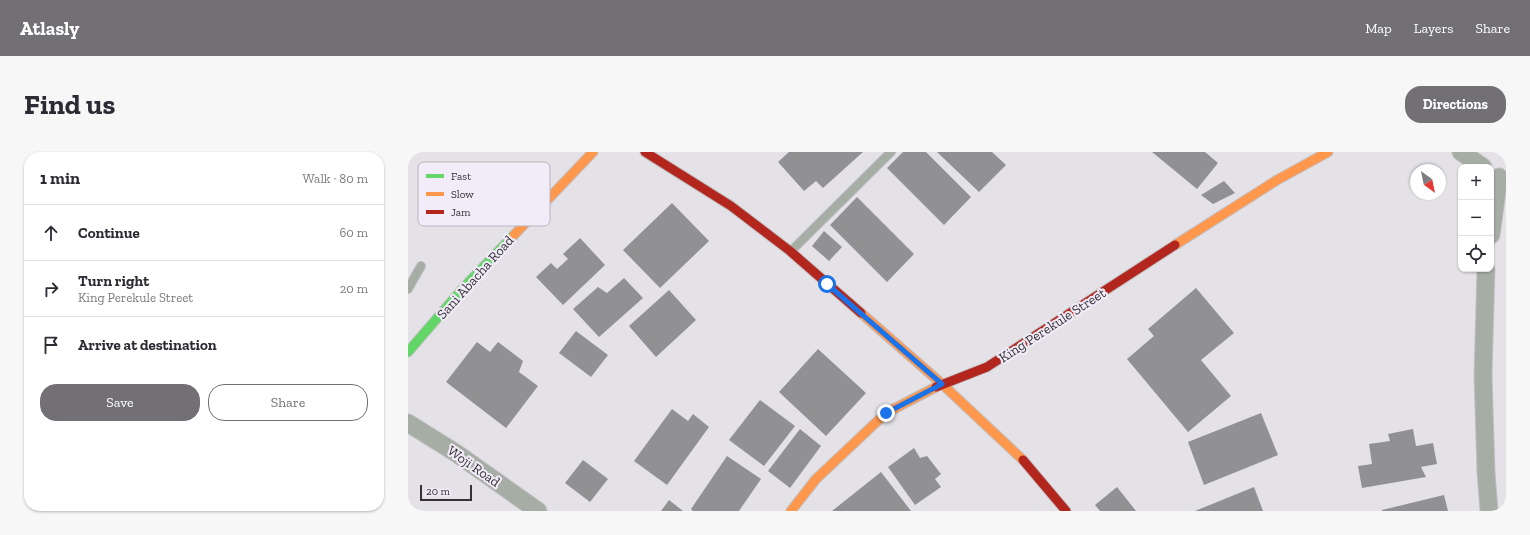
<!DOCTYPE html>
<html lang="en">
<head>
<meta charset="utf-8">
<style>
  :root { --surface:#fff; --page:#f7f7f7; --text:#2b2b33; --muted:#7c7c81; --line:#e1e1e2; --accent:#727075 }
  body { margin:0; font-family:"Zilla Slab",serif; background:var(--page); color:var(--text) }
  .controls { position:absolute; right:12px; top:12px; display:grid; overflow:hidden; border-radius:8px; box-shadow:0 1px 3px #0004 }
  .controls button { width:36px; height:36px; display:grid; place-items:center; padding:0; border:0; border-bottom:1px solid var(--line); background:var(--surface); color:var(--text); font:20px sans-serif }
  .compass { position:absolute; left:1002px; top:12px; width:36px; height:36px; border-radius:50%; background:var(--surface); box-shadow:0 1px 3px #0004; rotate:147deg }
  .scale { position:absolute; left:12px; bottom:10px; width:52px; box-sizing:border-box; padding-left:4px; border:2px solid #343237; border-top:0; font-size:11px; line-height:14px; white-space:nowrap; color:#343237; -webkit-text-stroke:3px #f2ecf8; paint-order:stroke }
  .stop { position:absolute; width:12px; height:12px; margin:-9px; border:3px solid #1a73e8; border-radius:50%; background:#fff }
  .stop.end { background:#1a73e8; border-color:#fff; box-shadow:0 1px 4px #0008 }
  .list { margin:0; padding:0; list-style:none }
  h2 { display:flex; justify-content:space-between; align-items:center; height:52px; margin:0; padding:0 16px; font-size:17px }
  h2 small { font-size:13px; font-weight:400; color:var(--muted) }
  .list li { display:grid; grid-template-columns:26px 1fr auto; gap:12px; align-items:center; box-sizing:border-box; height:56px; padding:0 16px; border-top:1px solid var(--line) }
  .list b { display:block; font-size:15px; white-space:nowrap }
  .list p { margin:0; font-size:13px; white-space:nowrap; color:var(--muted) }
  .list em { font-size:13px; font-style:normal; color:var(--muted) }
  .actions { display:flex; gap:8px; padding:12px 16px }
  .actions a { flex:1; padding:9px 0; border:1px solid var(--accent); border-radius:16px; text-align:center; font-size:14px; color:var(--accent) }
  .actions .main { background:var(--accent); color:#fff }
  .icon { flex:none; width:22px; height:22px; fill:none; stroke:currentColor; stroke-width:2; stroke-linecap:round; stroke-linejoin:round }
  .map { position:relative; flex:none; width:1098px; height:359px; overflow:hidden; border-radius:16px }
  header { display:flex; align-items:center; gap:24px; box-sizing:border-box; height:56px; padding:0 20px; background:var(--accent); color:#fff }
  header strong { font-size:19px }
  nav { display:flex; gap:22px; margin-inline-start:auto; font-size:14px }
  .intro { display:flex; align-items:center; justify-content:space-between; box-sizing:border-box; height:96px; padding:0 24px }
  h1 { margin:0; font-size:28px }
  .button { padding:10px 18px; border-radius:16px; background:var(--accent); color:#fff; font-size:14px; font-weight:700 }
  main { display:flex; gap:24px; padding:0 24px }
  aside { flex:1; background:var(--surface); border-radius:16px; box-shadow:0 1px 3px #0004 }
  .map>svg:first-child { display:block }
  .building { fill:#919093 }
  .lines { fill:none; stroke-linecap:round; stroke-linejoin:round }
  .lane-casing { stroke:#c1c0c3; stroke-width:10 }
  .street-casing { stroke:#c1c0c3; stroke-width:19 }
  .fast-casing { stroke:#c1c0c3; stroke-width:11 }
  .slow-casing { stroke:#c1c0c3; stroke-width:11 }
  .jam-casing { stroke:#c1c0c3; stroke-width:11 }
  .lane { stroke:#a6ada4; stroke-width:8 }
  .street { stroke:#a6ada4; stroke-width:17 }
  .fast { stroke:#63d668; stroke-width:9 }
  .slow { stroke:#ff974d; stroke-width:9 }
  .jam { stroke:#b3261e; stroke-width:9 }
  .route { stroke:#1a73e8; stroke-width:5 }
  .labels { text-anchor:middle; stroke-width:4; stroke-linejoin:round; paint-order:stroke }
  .street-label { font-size:14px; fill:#343237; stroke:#f2ecf8 }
  .key { fill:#f2ecf8; stroke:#b9b4be; stroke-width:1 }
  .key-label { font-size:11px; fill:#343237 }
</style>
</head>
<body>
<header>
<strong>Atlasly</strong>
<nav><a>Map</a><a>Layers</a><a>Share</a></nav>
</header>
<div class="intro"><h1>Find us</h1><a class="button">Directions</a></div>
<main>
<aside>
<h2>1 min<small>Walk · 80 m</small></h2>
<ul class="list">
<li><svg class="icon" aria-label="ahead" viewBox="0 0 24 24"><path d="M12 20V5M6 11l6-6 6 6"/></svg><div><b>Continue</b></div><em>60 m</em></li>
<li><svg class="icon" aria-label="right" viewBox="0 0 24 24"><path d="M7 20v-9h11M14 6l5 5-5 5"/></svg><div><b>Turn right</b><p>King Perekule Street</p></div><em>20 m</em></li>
<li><svg class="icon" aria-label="arrive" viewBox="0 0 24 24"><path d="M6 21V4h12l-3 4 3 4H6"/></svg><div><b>Arrive at destination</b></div></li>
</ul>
<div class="actions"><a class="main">Save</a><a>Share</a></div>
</aside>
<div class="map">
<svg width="1098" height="359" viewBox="0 0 1098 359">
  <rect width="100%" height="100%" fill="#e4e2e7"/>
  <!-- building -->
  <path class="building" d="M381,0H455L415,36L408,29L396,39L370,10Z
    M495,0H518L563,45L536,73L479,16Z
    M529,0H584L598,13L571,40Z
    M744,0H797L810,11L789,37Z
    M816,29L827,41L805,52L793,43Z
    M449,45L506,102L479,130L422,73Z
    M264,51L301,89L252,136L215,98Z
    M416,79L434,95L421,109L404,94Z
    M172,86L197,113L155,153L128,125L143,111L149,117L160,107L155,102Z
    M216,126L235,146L191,185L165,157L190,135L199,141Z
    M788,136L826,181L793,208L823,244L780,280L719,207L746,184L740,177Z
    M261,138L288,168L248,205L221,174Z
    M168,179L200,203L183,225L151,201Z
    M69,190L82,200L90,190L115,209L111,220L130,234L98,276L38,230Z
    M410,197L458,241L418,284L371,240Z
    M352,248L387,274L356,314L321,288Z
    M264,257L280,269L285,262L301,275L259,333L226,309Z
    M853,261L870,303L796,333L780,290Z
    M392,277L413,294L382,336L360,319Z
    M1005,277L1008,294L1025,291L1029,312L1013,315L1018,325L954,336L950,314L964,312L961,292L982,289L980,282Z
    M506,296L512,306L519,304L533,322L527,327L533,335L507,353L480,315Z
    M319,304L353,327L331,359H285L283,357Z
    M175,308L200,327L182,350L157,331Z
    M473,320L503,359H424Z
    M709,335L728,359H692L687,353Z
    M846,335L855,359H787Z
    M1036,343L1040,359H974V358Z
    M261,348L275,359H253Z"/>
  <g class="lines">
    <!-- lane casing -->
    <g class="lane-casing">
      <path id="lane" d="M383,99L483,0
        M0,137L13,114"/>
    </g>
    <!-- street casing -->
    <g class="street-casing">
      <path id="street" d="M1053,0L1075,15
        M1083,83L1091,25
        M1078,117L1075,223L1078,320L1081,359
        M0,271L48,301L130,359"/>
    </g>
    <!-- fast casing -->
    <g class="fast-casing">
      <path id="fast" d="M0,200L56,135L106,83"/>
    </g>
    <!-- slow casing -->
    <g class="slow-casing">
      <path id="slow" d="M106,83L185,0
        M767,93L869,28L920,0
        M453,161L534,232L615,308
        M383,359L408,327L478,261L528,235"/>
    </g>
    <!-- jam casing -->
    <g class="jam-casing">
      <path id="jam" d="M237,0L323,54L382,99L453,161
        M528,235L579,215L767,93
        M615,308L658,359"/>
    </g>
    <!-- lane -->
    <use href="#lane" class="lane"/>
    <!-- street -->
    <use href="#street" class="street"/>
    <!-- fast -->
    <use href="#fast" class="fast"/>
    <!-- slow -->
    <use href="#slow" class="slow"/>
    <!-- jam -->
    <use href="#jam" class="jam"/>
  </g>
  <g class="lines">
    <!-- route -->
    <path class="route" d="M419,132L534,232L478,261"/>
  </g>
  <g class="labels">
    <!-- street labels -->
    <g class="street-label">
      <text transform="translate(67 125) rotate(-48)" y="5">Sani Abacha Road</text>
      <text transform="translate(644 173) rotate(-33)" y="5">King Perekule Street</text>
      <text transform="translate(66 314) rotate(35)" y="5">Woji Road</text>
    </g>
  </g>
  <!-- legend -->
  <rect x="10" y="10" width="132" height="64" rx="6" class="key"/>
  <rect x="18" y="22" width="18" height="4" fill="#63d668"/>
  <rect x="18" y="40" width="18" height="4" fill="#ff974d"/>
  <rect x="18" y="58" width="18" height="4" fill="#b3261e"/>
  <g class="key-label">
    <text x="43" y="28">Fast</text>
    <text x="43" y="46">Slow</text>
    <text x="43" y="64">Jam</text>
  </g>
</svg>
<div class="controls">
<button>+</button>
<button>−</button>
<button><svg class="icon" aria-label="locate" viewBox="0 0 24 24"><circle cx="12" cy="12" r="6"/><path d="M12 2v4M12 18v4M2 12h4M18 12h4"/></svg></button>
</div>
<svg class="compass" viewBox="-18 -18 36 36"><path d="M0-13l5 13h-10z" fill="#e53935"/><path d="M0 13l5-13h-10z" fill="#7c7c81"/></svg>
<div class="scale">20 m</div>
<div class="stop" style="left:419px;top:132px"></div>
<div class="stop end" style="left:478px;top:261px"></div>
</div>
</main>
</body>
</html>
